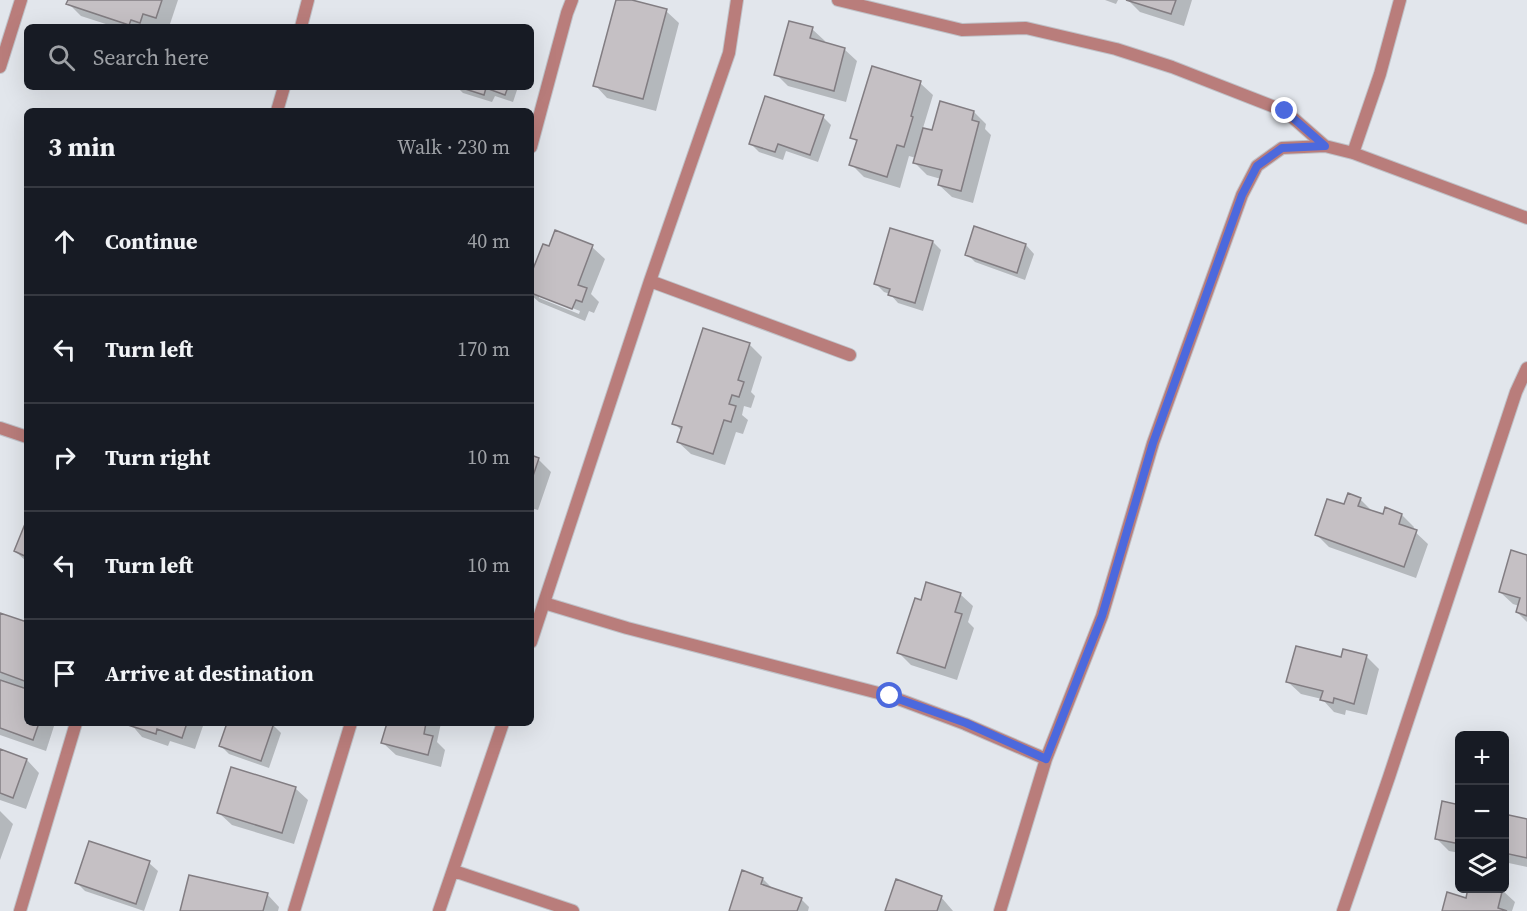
<!DOCTYPE html>
<html lang="en">
<head>
<meta charset="utf-8">
<style>
  :root { --surface:#171b24; --page:#242831; --text:#f1f3f6; --muted:#9ea1a6; --line:#363941 }
  body { margin:0; font-family:"Source Serif 4",serif; background:var(--page); color:var(--text) }
  .controls { position:absolute; right:18px; bottom:18px; display:grid; overflow:hidden; border-radius:9px; box-shadow:0 6px 24px #0002 }
  .controls button { width:54px; height:54px; display:grid; place-items:center; padding:0; border:0; border-bottom:2px solid var(--line); background:var(--surface); color:var(--text); font:30px sans-serif }
  .stop { position:absolute; width:18px; height:18px; margin:-14px; border:4px solid #4c69dd; border-radius:50%; background:#fff }
  .stop.end { background:#4c69dd; border-color:#fff; box-shadow:0 2px 6px #0008 }
  .list { margin:0; padding:0; list-style:none }
  h2 { display:flex; justify-content:space-between; align-items:center; height:78px; margin:0; padding:0 24px; font-size:26px }
  h2 small { font-size:20px; font-weight:400; color:var(--muted) }
  .list li { display:grid; grid-template-columns:39px 1fr auto; gap:18px; align-items:center; box-sizing:border-box; height:108px; padding:0 24px; border-top:2px solid var(--line) }
  .list b { display:block; font-size:22px; white-space:nowrap }
  .list em { font-size:20px; font-style:normal; color:var(--muted) }
  .icon { flex:none; width:33px; height:33px; fill:none; stroke:currentColor; stroke-width:2; stroke-linecap:round; stroke-linejoin:round }
  .map { position:relative; flex:none; width:1527px; height:911px; overflow:hidden }
  .search { position:absolute; background:var(--surface); box-shadow:0 6px 24px #0002; left:24px; top:24px; width:510px; height:66px; display:flex; align-items:center; gap:15px; box-sizing:border-box; padding:0 21px; border-radius:9px; color:var(--muted); font-size:22px }
  .panel { position:absolute; background:var(--surface); box-shadow:0 6px 24px #0002; left:24px; top:108px; width:510px; height:618px; border-radius:9px }
  .map>svg:first-child { display:block }
  .shadow { fill:#0003; fill-rule:evenodd }
  .building { fill:#c5c0c4; stroke:#827d82; stroke-width:1.5 }
  .lines { fill:none; stroke-linecap:round; stroke-linejoin:round }
  .minor-casing { stroke:#bfc2c8; stroke-width:14 }
  .minor { stroke:#b97d7b; stroke-width:12 }
  .route { stroke:#4c69dd; stroke-width:8 }
</style>
</head>
<body>
<div class="map">
<svg width="1527" height="911" viewBox="0 0 1527 911">
  <rect width="100%" height="100%" fill="#e2e6ec"/>
  <!-- shadow -->
  <path class="shadow" d="M69,0H178L169,27H115L81,16L68,3Z
    M617,0H627L666,11L679,23L656,111L607,98L595,85Z
    M1105,0H1118L1116,4Z
    M1128,0H1192L1184,26L1140,12Z
    M812,29L825,41L824,43L844,49L857,61L846,102L788,86L776,74Z
    M920,83L933,95L923,128L924,130L934,132L974,112L986,124L985,129L991,135L973,203L952,197L939,185L941,179L927,175L915,163L916,158L909,156L900,188L864,177L851,164L858,143L852,137Z
    M457,87H518L513,102L495,96L492,102L463,93Z
    M823,117L831,125L818,162L786,151L783,160L759,152L751,144Z
    M933,242L941,250L923,311L898,303L890,294L884,292L876,284Z
    M1026,245L1034,254L1025,280L975,262L967,254Z
    M592,247L605,259L591,294L599,302L594,313L589,311L585,321L539,302L531,295V278L549,248ZM539,295L580,311L579,314L539,298Z
    M749,344L762,357L751,392L755,396L751,408L744,406L742,415L748,420L743,434L736,432L725,465L691,454L678,442L682,431L674,423Z
    M531,456L539,460L551,472L538,510L531,508Z
    M1360,499L1373,512L1384,516L1402,515L1414,527L1413,530L1428,544L1416,578L1329,547L1317,535L1345,506Z
    M27,523V562L15,551Z
    M1527,557V622L1517,612L1519,606L1513,604L1500,592Z
    M960,594L973,606L968,622L974,628L957,680L911,665L899,653L922,602Z
    M0,614L27,624V723H55L46,751L0,735Z
    M1366,656L1379,669L1367,715L1346,710L1345,715L1334,712L1322,699L1301,694L1288,682L1342,659Z
    M130,723H204L195,749L170,741L168,746L142,737Z
    M229,723H268L273,725L281,733L269,768L229,754L221,746Z
    M388,723H441L437,742L445,750L441,767L396,755L383,743Z
    M0,750L27,760L39,773L26,809L0,800Z
    M295,788L308,800L294,844L232,825L219,813Z
    M1460,806V853L1449,851L1436,838Z
    M0,811L13,824L0,860Z
    M1504,815L1527,820V867L1504,862Z
    M149,863L158,871L144,911L85,891L77,883Z
    M763,879L771,887L770,889L801,899L809,907L808,911H730Z
    M1502,890L1515,902L1512,911H1443L1467,900Z
    M267,894L279,907L278,911H182Z
    M941,897L953,911H886Z"/>
  <!-- building -->
  <path class="building" d="M68,0H162L156,18L143,14L140,23L131,20L129,25L66,4Z
    M616,0H632L667,9L643,99L593,86Z
    M1126,0H1176L1171,14Z
    M789,21L813,27L810,38L845,48L834,91L774,75Z
    M872,66L921,81L911,116L913,117L904,147L897,145L887,177L849,165L857,140L850,138Z
    M459,87H508L505,95L486,88L484,95Z
    M765,96L824,115L810,155L778,144L775,152L749,144Z
    M940,101L974,111L972,120L979,122L961,191L938,185L942,170L913,163L923,128L932,130Z
    M974,226L1026,244L1017,273L965,255Z
    M890,228L933,241L915,303L888,295L890,289L874,284Z
    M555,230L593,245L578,285L587,288L582,302L576,300L572,309L531,293V274L543,244L549,246Z
    M703,328L750,343L738,380L744,382L739,397L732,395L729,404L736,406L731,422L724,420L713,454L677,442L682,427L672,424Z
    M531,455L539,458L531,482Z
    M1348,493L1361,498L1358,506L1383,514L1385,507L1402,514L1399,524L1417,530L1404,567L1315,535L1327,499L1344,504Z
    M27,519V557L14,551Z
    M1511,550L1527,555V616L1516,612L1520,598L1499,592Z
    M926,582L961,593L955,612L962,614L945,668L897,653L915,598L921,600Z
    M0,613L27,622V682L0,672Z
    M1296,646L1341,657L1343,649L1367,655L1354,704L1334,698L1333,703L1320,700L1323,691L1286,682Z
    M0,680L27,689V723H39L33,740L0,728Z
    M129,723H187L182,738L157,729L156,734L128,725Z
    M227,723H274L261,761L219,746Z
    M387,723H426L424,734L433,736L428,755L381,743Z
    M0,749L27,759L13,798L0,793Z
    M231,767L296,787L282,833L217,813Z
    M1442,801L1460,805V844L1435,839Z
    M1504,814L1527,819V858L1504,853Z
    M89,841L150,861L136,904L75,883Z
    M742,870L763,878L761,884L802,898L797,911H729Z
    M189,875L268,893L263,911H180Z
    M896,879L942,896L937,911H885Z
    M1468,888H1503L1498,908L1507,911H1442L1447,892L1466,898Z"/>
  <g class="lines">
    <!-- minor casing -->
    <g class="minor-casing">
      <path id="minor" d="M838,0L962,30L1026,28L1116,49L1172,67L1285,111L1325,146
        M301,27L308,0
        M0,67L21,0
        M277,111L284,87
        M531,147L567,13L572,0
        M1353,153L1380,74L1400,0
        M650,281L850,355
        M0,428L27,437
        M544,603L627,628L890,696L965,724L1046,759
        M531,642L650,281L729,53L737,0
        M454,871L573,911
        M20,911L76,723
        M294,911L351,723
        M439,911L503,723
        M1000,911L1046,759L1102,616L1153,443L1242,195L1257,166L1282,148L1325,146L1353,153L1527,218
        M1343,911L1389,777L1516,392L1527,368"/>
    </g>
    <!-- minor -->
    <use href="#minor" class="minor"/>
  </g>
  <g class="lines">
    <!-- route -->
    <path class="route" d="M890,696L966,723L1046,759L1102,616L1153,443L1242,195L1257,166L1282,148L1325,146L1285,111"/>
  </g>
</svg>
<div class="controls">
<button>+</button>
<button>−</button>
<button><svg class="icon" aria-label="layers" viewBox="0 0 24 24"><path d="M12 4l9 5-9 5-9-5zM3 14l9 5 9-5"/></svg></button>
</div>
<div class="stop" style="left:890px;top:696px"></div>
<div class="stop end" style="left:1285px;top:111px"></div>
<div class="search"><svg class="icon" aria-label="search" viewBox="0 0 24 24"><circle cx="10" cy="10" r="6"/><path d="M15 15l6 6"/></svg>Search here</div>
<section class="panel">
<h2>3 min<small>Walk · 230 m</small></h2>
<ul class="list">
<li><svg class="icon" aria-label="ahead" viewBox="0 0 24 24"><path d="M12 20V5M6 11l6-6 6 6"/></svg><div><b>Continue</b></div><em>40 m</em></li>
<li><svg class="icon" aria-label="left" viewBox="0 0 24 24"><path d="M17 20v-9H6M10 6l-5 5 5 5"/></svg><div><b>Turn left</b></div><em>170 m</em></li>
<li><svg class="icon" aria-label="right" viewBox="0 0 24 24"><path d="M7 20v-9h11M14 6l5 5-5 5"/></svg><div><b>Turn right</b></div><em>10 m</em></li>
<li><svg class="icon" aria-label="left" viewBox="0 0 24 24"><path d="M17 20v-9H6M10 6l-5 5 5 5"/></svg><div><b>Turn left</b></div><em>10 m</em></li>
<li><svg class="icon" aria-label="arrive" viewBox="0 0 24 24"><path d="M6 21V4h12l-3 4 3 4H6"/></svg><div><b>Arrive at destination</b></div></li>
</ul>
</section>
</div>
</body>
</html>
